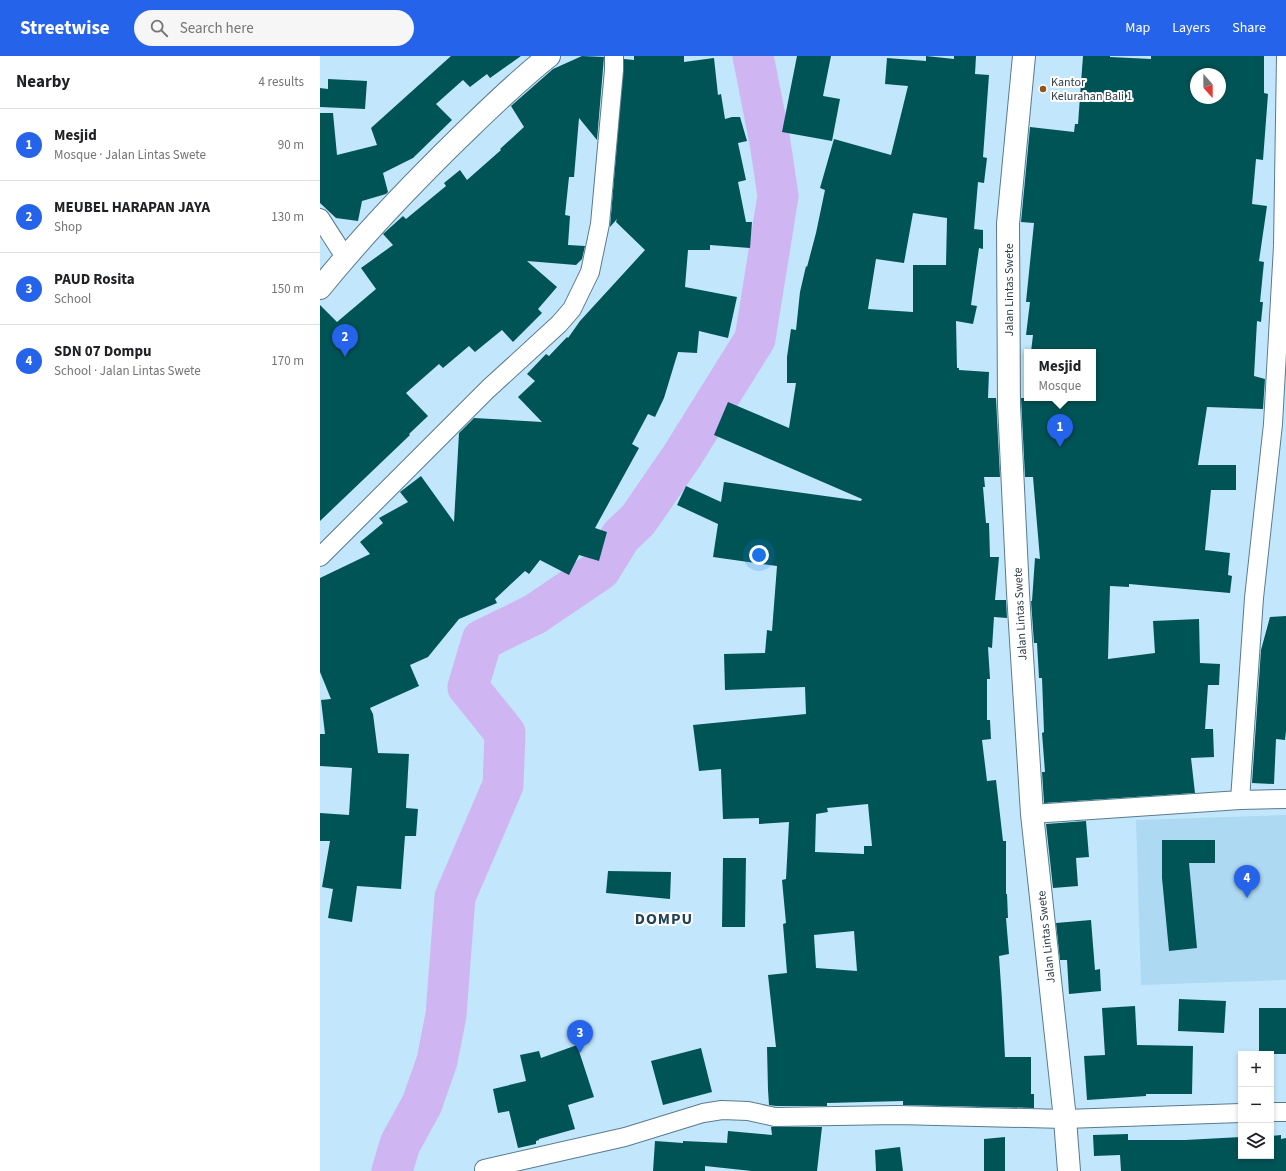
<!DOCTYPE html>
<html lang="en">
<head>
<meta charset="utf-8">
<style>
  :root { --surface:#fff; --page:#f6f6f6; --text:#202124; --muted:#757577; --line:#e0e0e0; --accent:#2563eb }
  body { margin:0; font-family:"Source Sans 3",sans-serif; background:var(--page); color:var(--text) }
  .controls { position:absolute; right:12px; bottom:12px; display:grid; overflow:hidden; border-radius:0px; box-shadow:0 2px 6px #0003 }
  .controls button { width:36px; height:36px; display:grid; place-items:center; padding:0; border:0; border-bottom:1px solid var(--line); background:var(--surface); color:var(--text); font:20px sans-serif }
  .compass { position:absolute; left:870px; top:12px; width:36px; height:36px; border-radius:50%; background:var(--surface); box-shadow:0 2px 6px #0003; rotate:159deg }
  .you { position:absolute; left:439px; top:499px; width:14px; height:14px; margin:-10px; border:3px solid #fff; border-radius:50%; background:#1a73e8; box-shadow:0 0 0 6px #1a73e833 }
  .badge { display:grid; place-items:center; width:26px; height:26px; border-radius:50%; background:var(--accent); color:#fff; font-size:13px; font-weight:700 }
  .pin { position:absolute; translate:-50% -33px; filter:drop-shadow(0 1px 2px #0008) }
  .pin::after { content:''; position:absolute; top:21px; width:14px; height:12px; background:inherit; clip-path:polygon(0 0,100% 0,50% 100%) }
  .popup { position:absolute; left:704px; top:293px; width:72px; height:52px; box-sizing:border-box; display:grid; place-content:center; border-radius:0px; background:var(--surface); filter:drop-shadow(0 1px 3px #0005); font-size:13px; white-space:nowrap; color:var(--muted) }
  .popup b { font-size:15px; color:var(--text) }
  .popup::after { content:''; position:absolute; left:50%; top:100%; margin-left:-8px; border:8px solid transparent; border-top-color:var(--surface) }
  .list { margin:0; padding:0; list-style:none }
  h2 { display:flex; justify-content:space-between; align-items:center; height:52px; margin:0; padding:0 16px; font-size:17px }
  h2 small { font-size:13px; font-weight:400; color:var(--muted) }
  .list li { display:grid; grid-template-columns:26px 1fr auto; gap:12px; align-items:center; box-sizing:border-box; height:72px; padding:0 16px; border-top:1px solid var(--line) }
  .list b { display:block; font-size:15px; white-space:nowrap }
  .list p { margin:0; font-size:13px; white-space:nowrap; color:var(--muted) }
  .list em { font-size:13px; font-style:normal; color:var(--muted) }
  .icon { flex:none; width:22px; height:22px; fill:none; stroke:currentColor; stroke-width:2; stroke-linecap:round; stroke-linejoin:round }
  .map { position:relative; flex:none; width:966px; height:1115px; overflow:hidden }
  header { display:flex; align-items:center; gap:24px; box-sizing:border-box; height:56px; padding:0 20px; background:var(--accent); color:#fff }
  header strong { font-size:19px }
  nav { display:flex; gap:22px; margin-inline-start:auto; font-size:14px }
  .search { width:280px; height:36px; background:var(--page); display:flex; align-items:center; gap:10px; box-sizing:border-box; padding:0 14px; border-radius:22px; color:var(--muted); font-size:15px }
  main { display:flex }
  aside { flex:1; background:var(--surface) }
  .map>svg:first-child { display:block }
  .built { fill:#aed9f3 }
  .lines { fill:none; stroke-linecap:round; stroke-linejoin:round }
  .river { stroke:#cfb6f2; stroke-width:41 }
  .building { fill:#005456; fill-rule:evenodd }
  .street-casing { stroke:#597b8e; stroke-width:20 }
  .secondary-casing { stroke:#597b8e; stroke-width:24 }
  .street { stroke:#fff; stroke-width:18 }
  .secondary { stroke:#fff; stroke-width:22 }
  .poi-dot { fill:#915318; stroke:#fff; stroke-width:1.5 }
  .labels { text-anchor:middle; stroke-width:4; stroke-linejoin:round; paint-order:stroke }
  .poi-label { font-size:12px; fill:#2e3d46; stroke:#fff; text-anchor:start }
  .street-label { font-size:12px; fill:#2e3d46; stroke:#fff }
  .district-label { font-size:16px; font-weight:bold; letter-spacing:1px; fill:#224355; stroke:#fff }
</style>
</head>
<body>
<header>
<strong>Streetwise</strong>
<div class="search"><svg class="icon" aria-label="search" viewBox="0 0 24 24"><circle cx="10" cy="10" r="6"/><path d="M15 15l6 6"/></svg>Search here</div>
<nav><a>Map</a><a>Layers</a><a>Share</a></nav>
</header>
<main>
<aside>
<h2>Nearby<small>4 results</small></h2>
<ul class="list">
<li><span class="badge">1</span><div><b>Mesjid</b><p>Mosque · Jalan Lintas Swete</p></div><em>90 m</em></li>
<li><span class="badge">2</span><div><b>MEUBEL HARAPAN JAYA</b><p>Shop</p></div><em>130 m</em></li>
<li><span class="badge">3</span><div><b>PAUD Rosita</b><p>School</p></div><em>150 m</em></li>
<li><span class="badge">4</span><div><b>SDN 07 Dompu</b><p>School · Jalan Lintas Swete</p></div><em>170 m</em></li>
</ul>
</aside>
<div class="map">
<svg width="966" height="1115" viewBox="0 0 966 1115">
  <rect width="100%" height="100%" fill="#c2e7fc"/>
  <!-- built -->
  <path class="built" d="M966,759V924L821,929L816,764Z"/>
  <g class="lines">
    <!-- river -->
    <path class="river" d="M72,1115L80,1088L102,1048L117,1005L126,959L135,841L183,729L185,677L148,631L162,584L215,558L280,514L301,480L318,464L362,400L435,283L458,140L450,86L433,0"/>
  </g>
  <!-- building -->
  <path class="building" d="M131,0H201L170,22L167,18L150,31L143,24L116,48L132,64L93,102L63,117L68,136L66,138L42,145L38,165L16,162L0,147V57H13L17,99L57,89L51,72Z
    M262,0L284,1L277,84L259,62L254,121H249L245,159L250,160L248,189L265,190L262,203L256,209L207,205L237,231L218,253L222,257L193,286L182,274L155,296L149,290L123,312L119,308L86,337L108,360L89,378L90,379L0,465V249L17,266L56,233L41,212L73,189L63,178L83,160L86,163L126,130L124,127L140,114L147,124L181,94L180,93L204,71L191,50L233,13Z
    M314,0H364V6L394,2L398,39L401,38L405,63L412,61H420L427,85L418,87L426,124L418,126L426,166H432L430,192L390,189V194H368L365,231L417,241L408,282L379,275L377,297L358,296L344,342L335,361L328,358L312,388L319,392L275,472L287,476L279,505L259,499L249,519L220,504L209,518L205,515L175,543L177,547L139,563L108,601L90,609L99,630L50,652L53,658L58,697L89,698L86,752L98,753L96,780H85L81,833L37,830L32,866L8,862L13,833L2,831L10,785H0V757L29,759L32,712L0,710V678H5L1,644L11,643L0,616V522L50,498L40,486L63,467L59,462L88,446L80,436L101,420L134,466L139,377L154,362L222,366L198,341L215,325L207,318L226,298L229,300L247,281L248,282L260,265L325,194L296,166L297,163L290,171L304,3L314,4Z
    M477,0H511L503,40L520,43L512,85L462,76Z
    M606,0L634,3V0H656L655,18L669,19L663,101L667,102L664,127L658,126L654,173L663,174V193L659,192L651,249L657,250L653,268L636,265L637,312H639V314L669,316L668,342H676L680,421H664L665,431H663L666,467H669L670,501H679L675,544H686L687,562L674,561L672,592L668,591L670,623H667V664H670L671,683L662,684L667,725L676,724L683,785H686V838H687L688,862H686L689,898L679,900L682,944L685,1001H711V1038H714V1052L583,1049V1045L507,1047V1050H456L449,1049L448,1034L447,991H456L448,919L467,917L463,868L466,867L462,824L466,823L469,766L439,768V762L403,763L401,713L379,715L373,669L486,658L485,631L405,634L404,598L445,597L447,574L452,575L457,510L393,501L398,468L357,449L366,430L401,446L404,426L541,445L542,443L394,379L408,346L469,372L476,327H467V301L471,273L476,274L480,236L486,210L487,211L496,177L505,134L500,132L514,83L571,99L588,30L565,28L567,2L606,5ZM593,157L627,162L626,209H593V256L548,253L556,203L584,207ZM548,748L552,790H544V798L495,796L496,758L508,756L507,752ZM534,875L537,915L496,912L494,879Z
    M763,0H790V1L831,3V0H944V37L948,38L943,104L936,103L932,148L947,150L939,205L944,206L940,246H943L941,266L937,265L934,320L945,323L943,353L887,351L878,409H916V434H891L885,494L910,497L908,519L912,520L910,537L809,528V531L790,530L788,603L835,597L833,565L879,563L880,607L900,608L899,629H888L885,673H893L894,701L871,702L875,737L724,747L722,716H725L722,677L724,676L722,622H719L717,587H714L711,545H712L715,502L720,503L713,421H705L701,342H773V296H711L713,279H706L710,246H706L714,167L701,166L710,71L754,76L755,68H758ZM876,18H900V42H876Z
    M8,23L47,25L45,53L0,51V32L8,33Z
    M966,560V675L965,684L956,683L954,728L932,727L941,594L950,561Z
    M766,765L769,801L756,802L758,830L733,832L726,768Z
    M842,784H895V807H869L877,892L849,895L842,822Z
    M403,802H426L425,871H402Z
    M288,815L351,816L350,843L286,837Z
    M771,864L775,914L780,913L781,935L749,938L747,904H740L736,867Z
    M859,943L906,945L904,977L858,975Z
    M815,950L817,989L873,990L872,1038H826V1040L767,1044L764,1000L785,999L782,952Z
    M939,952H966V998H939Z
    M257,989L274,1041L248,1049L255,1073L219,1083V1084L216,1085V1088L198,1092L189,1055L178,1057L173,1033L206,1025L200,999L219,995L221,1002Z
    M381,992L392,1036L343,1049L331,1005Z
    M451,1071H502L497,1115H432L385,1110V1115H333L335,1085L363,1087V1085L407,1087L408,1075L452,1079Z
    M808,1078V1084H865L921,1081V1100H951V1080L961,1079V1083L966,1082V1115H801L800,1099L774,1100L773,1079Z
    M685,1081V1115H664V1083Z
    M580,1091L583,1115H556L555,1094Z"/>
  <g class="lines">
    <!-- street casing -->
    <g class="street-casing">
      <path id="street" d="M0,162L25,201
        M0,501L168,333L239,268L252,253L270,216L280,168L294,14V0
        M920,744L934,542L953,368L963,190L966,0
        M712,758L920,744L966,743
        M951,1056H966
        M164,1113L305,1081L383,1057L402,1054L428,1055L455,1061L577,1059L745,1063L921,1057"/>
    </g>
    <!-- secondary casing -->
    <g class="secondary-casing">
      <path id="secondary" d="M704,0L688,168L689,349L698,537L712,758L745,1063L749,1115
        M0,232C43,179 90,130 139,82C168,54 197,25 229,0"/>
    </g>
    <!-- street -->
    <use href="#street" class="street"/>
    <!-- secondary -->
    <use href="#secondary" class="secondary"/>
  </g>
  <!-- markers -->
  <circle class="poi-dot" cx="723" cy="33" r="4"/>
  <g class="labels">
    <!-- poi labels -->
    <g class="poi-label">
      <text x="731" y="30">Kantor<tspan x="731" dy="14">Kelurahan Bali 1</tspan></text>
    </g>
    <!-- street labels -->
    <g class="street-label">
      <text transform="translate(689 234) rotate(-90)" y="4">Jalan Lintas Swete</text>
      <text transform="translate(700 558) rotate(-93)" y="4">Jalan Lintas Swete</text>
      <text transform="translate(726 881) rotate(-96)" y="4">Jalan Lintas Swete</text>
    </g>
    <!-- district labels -->
    <g class="district-label">
      <text x="344" y="868">DOMPU</text>
    </g>
  </g>
</svg>
<div class="controls">
<button>+</button>
<button>−</button>
<button><svg class="icon" aria-label="layers" viewBox="0 0 24 24"><path d="M12 4l9 5-9 5-9-5zM3 14l9 5 9-5"/></svg></button>
</div>
<svg class="compass" viewBox="-18 -18 36 36"><path d="M0-13l5 13h-10z" fill="#e53935"/><path d="M0 13l5-13h-10z" fill="#757577"/></svg>
<div class="you"></div>
<div class="pin badge" style="left:740px;top:391px">1</div>
<div class="popup"><b>Mesjid</b>Mosque</div>
<div class="pin badge" style="left:25px;top:301px">2</div>
<div class="pin badge" style="left:260px;top:997px">3</div>
<div class="pin badge" style="left:927px;top:842px">4</div>
</div>
</main>
</body>
</html>
